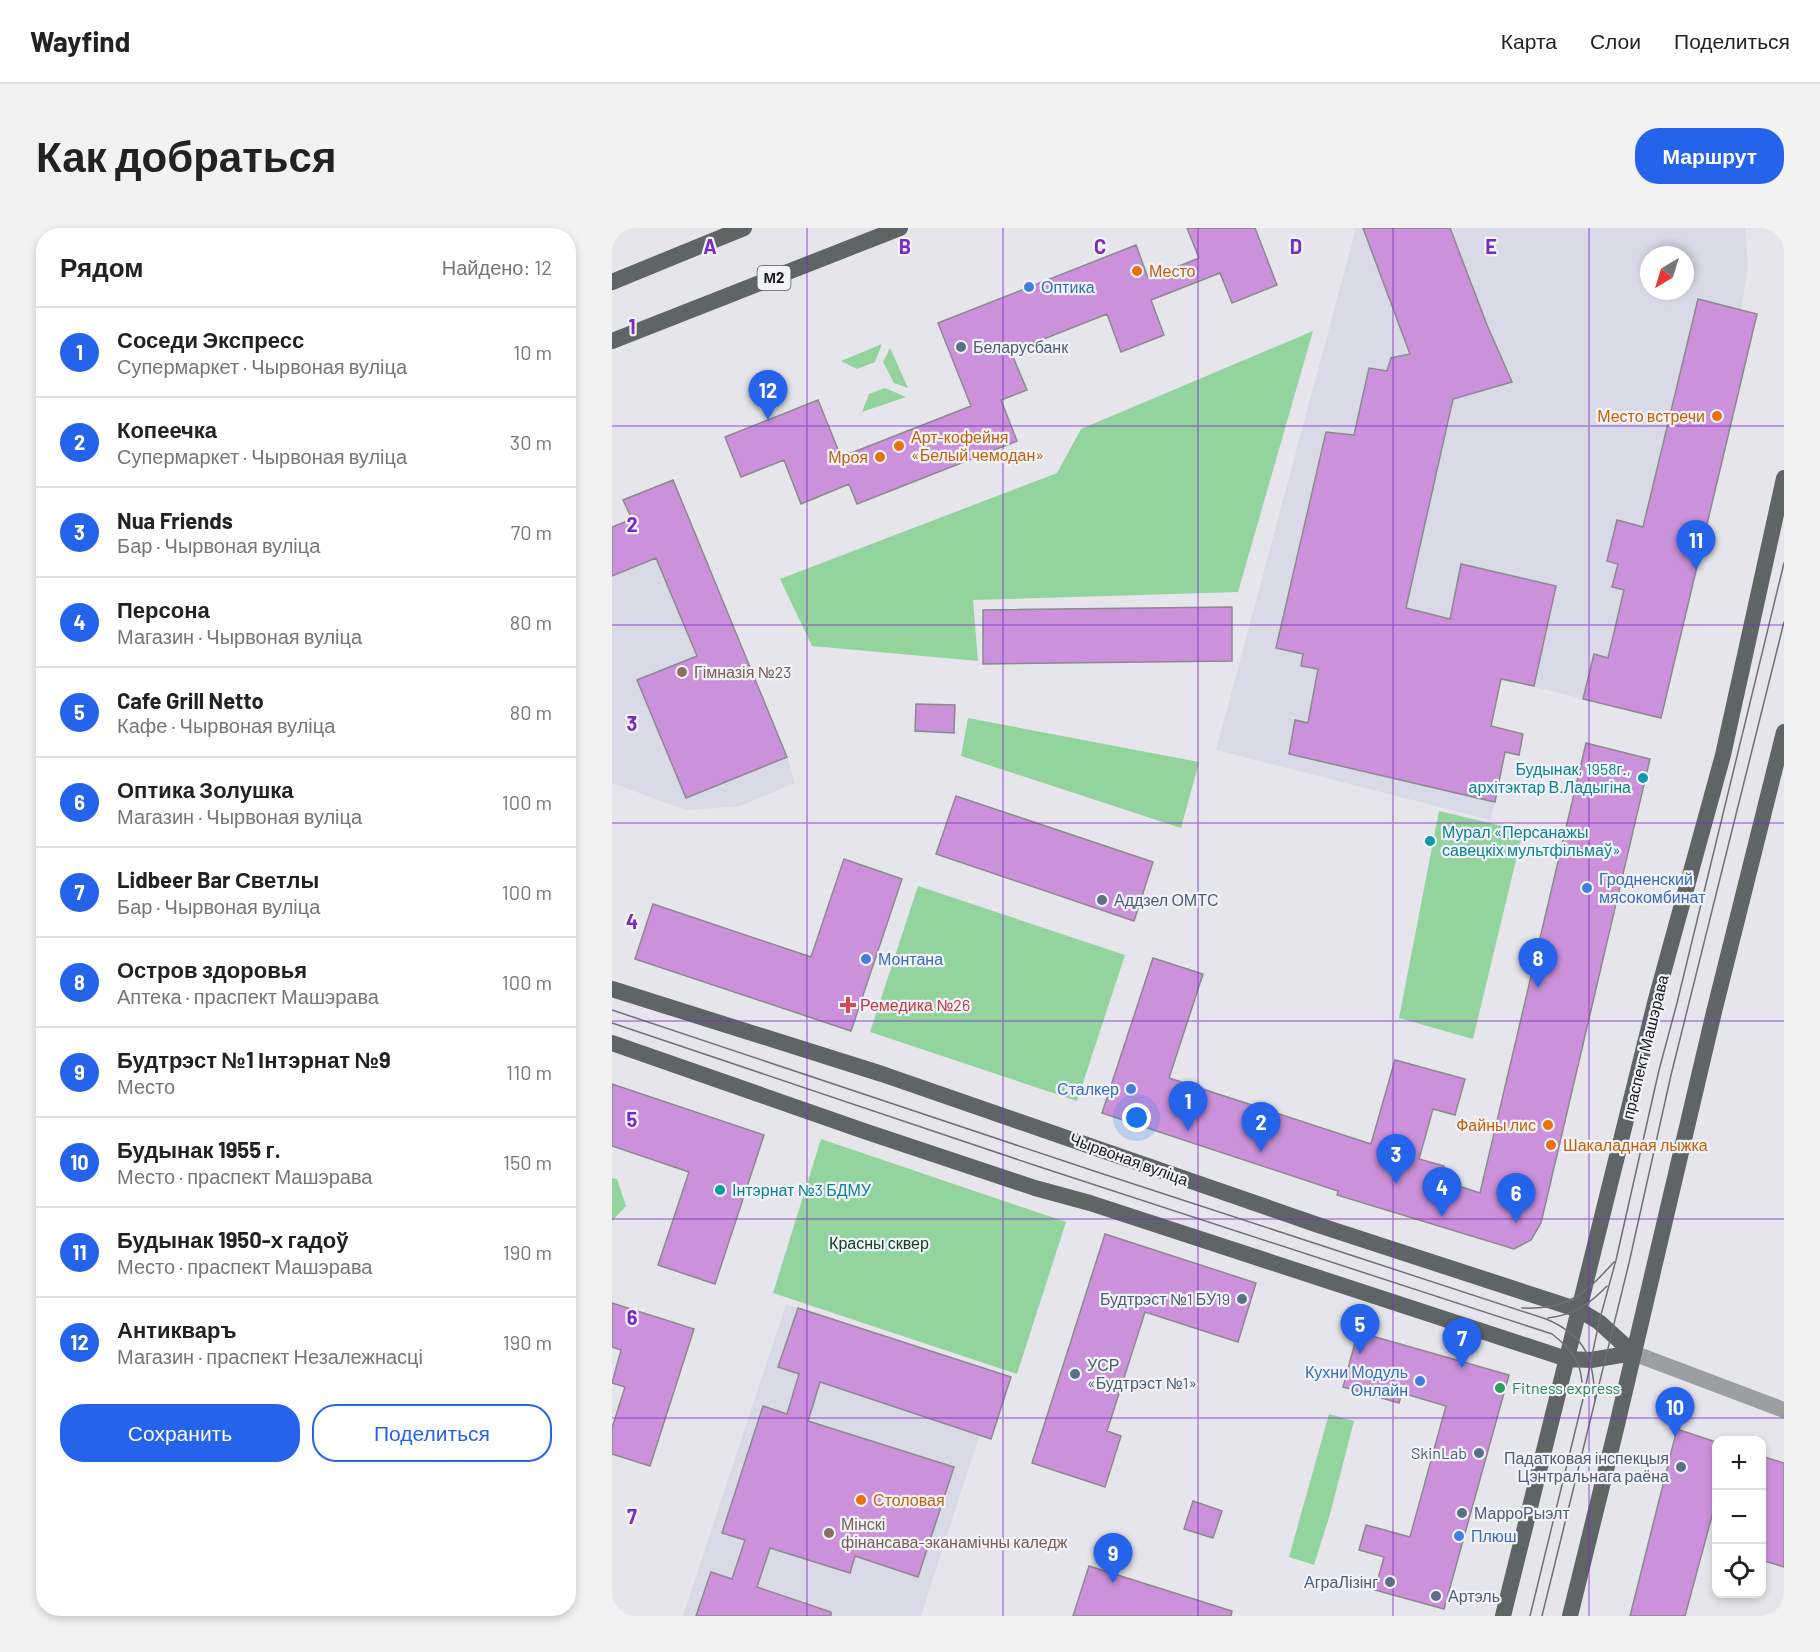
<!DOCTYPE html>
<html lang="ru">
<head>
<meta charset="utf-8">
<style>
  :root { --surface:#fff; --page:#f2f2f2; --text:#222; --muted:#767676; --line:#e0e0e0; --accent:#2563eb }
  body { margin:0; font-family:Barlow,sans-serif; background:var(--page); color:var(--text) }
  .controls { position:absolute; right:18px; bottom:18px; display:grid; overflow:hidden; border-radius:12px; box-shadow:0 3px 9px #0003 }
  .controls button { width:54px; height:54px; display:grid; place-items:center; padding:0; border:0; border-bottom:2px solid var(--line); background:var(--surface); color:var(--text); font:30px sans-serif }
  .compass { position:absolute; left:1028px; top:18px; width:54px; height:54px; border-radius:50%; background:var(--surface); box-shadow:0 3px 9px #0003; rotate:218deg }
  .you { position:absolute; left:525px; top:890px; width:21px; height:21px; margin:-15px; border:4px solid #fff; border-radius:50%; background:#1a73e8; box-shadow:0 0 0 9px #1a73e833 }
  .badge { display:grid; place-items:center; width:39px; height:39px; border-radius:50%; background:var(--accent); color:#fff; font-size:20px; font-weight:700 }
  .pin { position:absolute; translate:-50% -50px; filter:drop-shadow(0 2px 3px #0008) }
  .pin::after { content:''; position:absolute; top:32px; width:21px; height:18px; background:inherit; clip-path:polygon(0 0,100% 0,50% 100%) }
  .list { margin:0; padding:0; list-style:none }
  h2 { display:flex; justify-content:space-between; align-items:center; height:78px; margin:0; padding:0 24px; font-size:26px }
  h2 small { font-size:20px; font-weight:400; color:var(--muted) }
  .list li { display:grid; grid-template-columns:39px 1fr auto; gap:18px; align-items:center; box-sizing:border-box; height:90px; padding:0 24px; border-top:2px solid var(--line) }
  .list b { display:block; font-size:22px; white-space:nowrap }
  .list p { margin:0; font-size:20px; white-space:nowrap; color:var(--muted) }
  .list em { font-size:20px; font-style:normal; color:var(--muted) }
  .actions { display:flex; gap:12px; padding:18px 24px }
  .actions a { flex:1; padding:14px 0; border:2px solid var(--accent); border-radius:24px; text-align:center; font-size:21px; color:var(--accent) }
  .actions .main { background:var(--accent); color:#fff }
  .icon { flex:none; width:33px; height:33px; fill:none; stroke:currentColor; stroke-width:2; stroke-linecap:round; stroke-linejoin:round }
  .map { position:relative; flex:none; width:1172px; height:1388px; overflow:hidden; border-radius:24px }
  header { display:flex; align-items:center; gap:36px; box-sizing:border-box; height:84px; padding:0 30px; background:var(--surface); border-bottom:2px solid var(--line) }
  header strong { font-size:28px }
  nav { display:flex; gap:33px; margin-inline-start:auto; font-size:21px }
  .intro { display:flex; align-items:center; justify-content:space-between; box-sizing:border-box; height:144px; padding:0 36px }
  h1 { margin:0; font-size:42px }
  .button { padding:15px 27px; border-radius:24px; background:var(--accent); color:#fff; font-size:21px; font-weight:700 }
  main { display:flex; gap:36px; padding:0 36px }
  aside { flex:1; background:var(--surface); border-radius:24px; box-shadow:0 3px 9px #0003 }
  .map>svg:first-child { display:block }
  .built { fill:#d9d9e7; fill-rule:evenodd }
  .green { fill:#93d39e }
  .building { fill:#cb91da; stroke:#8c898d; stroke-width:1.5 }
  .lines { fill:none; stroke-linecap:round; stroke-linejoin:round }
  .tertiary { stroke:#9c9f9f; stroke-width:16 }
  .primary { stroke:#5f6465; stroke-width:16 }
  .tram { stroke:#707074; stroke-width:1.5 }
  .grid { fill:none; stroke:#7b2cbf; stroke-width:1.5; stroke-opacity:0.55 }
  .food-dot { fill:#e8710a; stroke:#f2f2f9; stroke-width:2 }
  .shop-dot { fill:#3f7fe0; stroke:#f2f2f9; stroke-width:2 }
  .service-dot { fill:#5c6f8a; stroke:#f2f2f9; stroke-width:2 }
  .education-dot { fill:#8d6e63; stroke:#f2f2f9; stroke-width:2 }
  .culture-dot { fill:#0f9aa8; stroke:#f2f2f9; stroke-width:2 }
  .health-dot { fill:#e0444e; stroke:#f2f2f9; stroke-width:2 }
  .leisure-dot { fill:#2e9e5b; stroke:#f2f2f9; stroke-width:2 }
  .labels { text-anchor:middle; stroke-width:4.5; stroke-linejoin:round; paint-order:stroke }
  .shield { fill:#f2f2f9; stroke:#5a5a5e; stroke-width:1.5 }
  .shield-label { font-size:15px; font-weight:bold; fill:#19191b }
  .food-label { font-size:16px; fill:#c56008; stroke:#f2f2f9; text-anchor:start }
  .shop-label { font-size:16px; fill:#366cbe; stroke:#f2f2f9; text-anchor:start }
  .service-label { font-size:16px; fill:#4e5e75; stroke:#f2f2f9; text-anchor:start }
  .education-label { font-size:16px; fill:#785e54; stroke:#f2f2f9; text-anchor:start }
  .culture-label { font-size:16px; fill:#0d838f; stroke:#f2f2f9; text-anchor:start }
  .health-label { font-size:16px; fill:#be3a42; stroke:#f2f2f9; text-anchor:start }
  .street-label { font-size:16px; fill:#19191b; stroke:#f2f2f9 }
  .park-label { font-size:16px; fill:#09461d; stroke:#f2f2f9 }
  .leisure-label { font-size:16px; fill:#27864d; stroke:#f2f2f9; text-anchor:start }
  .grid-label { font-size:20px; text-anchor:middle; font-weight:bold; fill:#7b2cbf; stroke:#f2f2f9; stroke-width:4.5; stroke-linejoin:round; paint-order:stroke }
</style>
</head>
<body>
<header>
<strong>Wayfind</strong>
<nav><a>Карта</a><a>Слои</a><a>Поделиться</a></nav>
</header>
<div class="intro"><h1>Как добраться</h1><a class="button">Маршрут</a></div>
<main>
<aside>
<h2>Рядом<small>Найдено: 12</small></h2>
<ul class="list">
<li><span class="badge">1</span><div><b>Соседи Экспресс</b><p>Супермаркет · Чырвоная вуліца</p></div><em>10 m</em></li>
<li><span class="badge">2</span><div><b>Копеечка</b><p>Супермаркет · Чырвоная вуліца</p></div><em>30 m</em></li>
<li><span class="badge">3</span><div><b>Nua Friends</b><p>Бар · Чырвоная вуліца</p></div><em>70 m</em></li>
<li><span class="badge">4</span><div><b>Персона</b><p>Магазин · Чырвоная вуліца</p></div><em>80 m</em></li>
<li><span class="badge">5</span><div><b>Cafe Grill Netto</b><p>Кафе · Чырвоная вуліца</p></div><em>80 m</em></li>
<li><span class="badge">6</span><div><b>Оптика Золушка</b><p>Магазин · Чырвоная вуліца</p></div><em>100 m</em></li>
<li><span class="badge">7</span><div><b>Lidbeer Bar Светлы</b><p>Бар · Чырвоная вуліца</p></div><em>100 m</em></li>
<li><span class="badge">8</span><div><b>Остров здоровья</b><p>Аптека · праспект Машэрава</p></div><em>100 m</em></li>
<li><span class="badge">9</span><div><b>Будтрэст №1 Інтэрнат №9</b><p>Место</p></div><em>110 m</em></li>
<li><span class="badge">10</span><div><b>Будынак 1955 г.</b><p>Место · праспект Машэрава</p></div><em>150 m</em></li>
<li><span class="badge">11</span><div><b>Будынак 1950-х гадоў</b><p>Место · праспект Машэрава</p></div><em>190 m</em></li>
<li><span class="badge">12</span><div><b>Антикваръ</b><p>Магазин · праспект Незалежнасці</p></div><em>190 m</em></li>
</ul>
<div class="actions"><a class="main">Сохранить</a><a>Поделиться</a></div>
</aside>
<div class="map">
<svg width="1172" height="1388" viewBox="0 0 1172 1388">
  <rect width="100%" height="100%" fill="#e5e5eb"/>
  <!-- built -->
  <path class="built" d="M744,0H1133L1136,37L1129,82L1145,86L1095,292L1036,277L1031,298L1033,317L1088,330L1049,490L889,451L879,498L911,506L907,527L893,525L879,592L604,522ZM1037,27H1073V63H1037Z
    M61,252L175,529L183,555L128,578L74,582L0,555V299L19,291L11,272Z
    M174,1076L399,1149L379,1211L367,1208L309,1388H71Z"/>
  <!-- green -->
  <path class="green" d="M701,103L626,364L361,372L366,433L200,418L168,351L445,245L469,201Z
    M270,116L263,134L245,141L229,133Z
    M278,120L296,160L282,155L271,134Z
    M273,160L294,169L250,184L257,166Z
    M356,490L587,534L569,600L349,528Z
    M827,583L911,603L861,811L787,790Z
    M306,658L513,727L465,873L258,804Z
    M209,911L454,994L405,1146L161,1065Z
    M0,950L5,951L14,978L0,993Z
    M717,1186L742,1193L718,1286L702,1337L677,1329Z"/>
  <!-- building -->
  <path class="building" d="M575,0H643L665,57L620,75L608,45L539,72L552,107L509,124L495,86L399,124L415,162L389,172L405,213L245,276L237,256L189,276L172,232L129,249L113,209L206,172L229,229L359,178L326,95L524,17L536,50L560,41L587,30Z
    M751,0H838L875,97L900,154L841,171L794,380L838,391L849,336L944,358L922,458L889,451L879,498L911,506L907,527L893,524L883,574L677,526L683,492L696,495L706,441L689,438L691,426L664,420L714,204L742,207L757,140L775,143L779,130L798,126Z
    M1086,71L1145,86L1049,490L971,471L982,426L996,430L1012,362L1000,359L1006,336L995,333L1005,292L1031,299Z
    M61,252L175,529L74,570L25,452L85,428L44,330L0,348V299L20,291L11,272Z
    M620,379V433L371,436V382Z
    M304,476L343,477L342,505L303,503Z
    M974,515L1038,531L929,995L919,1012L902,1021L725,967L726,963L490,885L541,730L591,746L557,850L759,916L783,832L853,851L843,887L821,881L807,931L832,938L828,952L868,965Z
    M344,568L541,634L522,693L324,626Z
    M232,631L290,651L239,803L23,731L41,676L199,729Z
    M0,856L152,907L103,1056L46,1037L77,944L0,918Z
    M493,1006L644,1055L626,1114L533,1084L495,1203L509,1208L493,1259L420,1235Z
    M0,1075L82,1101L38,1238L0,1226V1200L13,1159L0,1155L9,1122L0,1119Z
    M186,1080L399,1149L379,1211L208,1154L196,1193L342,1239L306,1349L243,1328L238,1345L158,1320L145,1359L219,1384V1388H84L99,1344L120,1351L133,1312L110,1305L151,1178L175,1186L187,1146L166,1139Z
    M746,1104L897,1147L832,1381L763,1362L772,1329L747,1322L754,1297L798,1309L834,1178L790,1165L787,1175L731,1159Z
    M1065,1201L1104,1214V1273L1073,1388H1018Z
    M1149,1228L1172,1235V1339L1149,1332Z
    M581,1273L610,1283L601,1310L572,1301Z
    M477,1338L620,1383L619,1388H461Z"/>
  <g class="lines">
    <!-- tertiary -->
    <path class="tertiary" d="M1021,1125L1172,1182"/>
    <!-- primary -->
    <path class="primary" d="M0,54L132,0
      M0,113L288,0
      M0,761L270,846L706,997L967,1082L987,1094L1021,1125
      M0,815L252,903L423,960L478,975L955,1131L979,1132L1021,1125
      M891,1388L1044,771L1111,527L1172,250
      M958,1388L1004,1201L1102,784L1172,504"/>
    <!-- tram -->
    <path class="tram" d="M0,782L488,945L934,1091C975,1108 982,1132 983,1174
      M0,795L431,940L940,1106C958,1120 968,1131 970,1154
      M910,1080C956,1082 973,1066 1002,1034
      M936,1090C961,1087 978,1076 995,1058
      M918,1388L971,1171L987,1094L1004,1032L1047,842L1065,775L1172,335
      M930,1388L1017,1035L1059,847L1172,394"/>
  </g>
  <!-- grid -->
  <path class="grid" d="M195,0V1388M391,0V1388M586,0V1388M781,0V1388M977,0V1388M0,198H1172M0,397H1172M0,595H1172M0,793H1172M0,991H1172M0,1190H1172"/>
  <!-- markers -->
  <g class="food-dot">
    <circle cx="525" cy="43" r="6"/>
    <circle cx="1105" cy="188" r="6"/>
    <circle cx="287" cy="218" r="6"/>
    <circle cx="268" cy="229" r="6"/>
    <circle cx="936" cy="897" r="6"/>
    <circle cx="939" cy="917" r="6"/>
    <circle cx="249" cy="1272" r="6"/>
  </g>
  <g class="shop-dot">
    <circle cx="417" cy="59" r="6"/>
    <circle cx="975" cy="660" r="6"/>
    <circle cx="254" cy="731" r="6"/>
    <circle cx="519" cy="861" r="6"/>
    <circle cx="808" cy="1153" r="6"/>
    <circle cx="847" cy="1308" r="6"/>
  </g>
  <g class="service-dot">
    <circle cx="349" cy="119" r="6"/>
    <circle cx="490" cy="672" r="6"/>
    <circle cx="630" cy="1071" r="6"/>
    <circle cx="463" cy="1146" r="6"/>
    <circle cx="867" cy="1225" r="6"/>
    <circle cx="1069" cy="1239" r="6"/>
    <circle cx="850" cy="1285" r="6"/>
    <circle cx="778" cy="1354" r="6"/>
    <circle cx="824" cy="1368" r="6"/>
  </g>
  <g class="education-dot">
    <circle cx="70" cy="444" r="6"/>
    <circle cx="217" cy="1305" r="6"/>
  </g>
  <g class="culture-dot">
    <circle cx="1031" cy="550" r="6"/>
    <circle cx="818" cy="613" r="6"/>
    <circle cx="108" cy="962" r="6"/>
  </g>
  <path class="health-dot" d="M233 768h6v6h6v6h-6v6h-6v-6h-6v-6h6z"/>
  <circle class="leisure-dot" cx="888" cy="1160" r="6"/>
  <g class="labels">
    <!-- shield labels -->
    <rect class="shield" x="145.5" y="38" width="33" height="24" rx="4.5"/>
    <g class="shield-label">
      <text x="162" y="55">М2</text>
    </g>
    <!-- food labels -->
    <g class="food-label">
      <text x="537" y="49">Место</text>
      <text x="1093" y="194" text-anchor="end">Место встречи</text>
      <text x="299" y="215">Арт-кофейня<tspan x="299" dy="18">«Белый чемодан»</tspan></text>
      <text x="256" y="235" text-anchor="end">Мроя</text>
      <text x="924" y="903" text-anchor="end">Файны лис</text>
      <text x="951" y="923">Шакаладная лыжка</text>
      <text x="261" y="1278">Столовая</text>
    </g>
    <!-- shop labels -->
    <g class="shop-label">
      <text x="429" y="65">Оптика</text>
      <text x="987" y="657">Гродненский<tspan x="987" dy="18">мясокомбинат</tspan></text>
      <text x="266" y="737">Монтана</text>
      <text x="507" y="867" text-anchor="end">Сталкер</text>
      <text x="796" y="1150" text-anchor="end">Кухни Модуль<tspan x="796" dy="18">Онлайн</tspan></text>
      <text x="859" y="1314">Плюш</text>
    </g>
    <!-- service labels -->
    <g class="service-label">
      <text x="361" y="125">Беларусбанк</text>
      <text x="502" y="678">Аддзел ОМТС</text>
      <text x="618" y="1077" text-anchor="end">Будтрэст №1 БУ19</text>
      <text x="475" y="1143">УСР<tspan x="475" dy="18">«Будтрэст №1»</tspan></text>
      <text x="855" y="1231" text-anchor="end">SkinLab</text>
      <text x="1057" y="1236" text-anchor="end">Падатковая інспекцыя<tspan x="1057" dy="18">Цэнтральнага раёна</tspan></text>
      <text x="862" y="1291">МарроРыэлт</text>
      <text x="766" y="1360" text-anchor="end">АграЛізінг</text>
      <text x="836" y="1374">Артэль</text>
    </g>
    <!-- education labels -->
    <g class="education-label">
      <text x="82" y="450">Гімназія №23</text>
      <text x="229" y="1302">Мінскі<tspan x="229" dy="18">фінансава-эканамічны каледж</tspan></text>
    </g>
    <!-- culture labels -->
    <g class="culture-label">
      <text x="1019" y="547" text-anchor="end">Будынак, 1958г.,<tspan x="1019" dy="18">архітэктар В.Ладыгіна</tspan></text>
      <text x="830" y="610">Мурал «Персанажы<tspan x="830" dy="18">савецкіх мультфільмаў»</tspan></text>
      <text x="120" y="968">Інтэрнат №3 БДМУ</text>
    </g>
    <!-- health labels -->
    <g class="health-label">
      <text x="248" y="783">Ремедика №26</text>
    </g>
    <!-- street labels -->
    <g class="street-label">
      <text transform="translate(1033 819) rotate(-76)" y="6">праспект Машэрава</text>
      <text transform="translate(517 931) rotate(20)" y="6">Чырвоная вуліца</text>
    </g>
    <!-- park labels -->
    <g class="park-label">
      <text x="267" y="1021">Красны сквер</text>
    </g>
    <!-- leisure labels -->
    <g class="leisure-label">
      <text x="900" y="1166">Fitness express</text>
    </g>
  </g>
  <g class="grid-label">
    <text x="98" y="26">A</text>
    <text x="293" y="26">B</text>
    <text x="488" y="26">C</text>
    <text x="684" y="26">D</text>
    <text x="879" y="26">E</text>
    <text x="20" y="106">1</text>
    <text x="20" y="304">2</text>
    <text x="20" y="503">3</text>
    <text x="20" y="701">4</text>
    <text x="20" y="899">5</text>
    <text x="20" y="1097">6</text>
    <text x="20" y="1296">7</text>
  </g>
</svg>
<div class="controls">
<button>+</button>
<button>−</button>
<button><svg class="icon" aria-label="locate" viewBox="0 0 24 24"><circle cx="12" cy="12" r="6"/><path d="M12 2v4M12 18v4M2 12h4M18 12h4"/></svg></button>
</div>
<svg class="compass" viewBox="-18 -18 36 36"><path d="M0-13l5 13h-10z" fill="#e53935"/><path d="M0 13l5-13h-10z" fill="#767676"/></svg>
<div class="you"></div>
<div class="pin badge" style="left:576px;top:903px">1</div>
<div class="pin badge" style="left:649px;top:924px">2</div>
<div class="pin badge" style="left:784px;top:956px">3</div>
<div class="pin badge" style="left:830px;top:989px">4</div>
<div class="pin badge" style="left:748px;top:1126px">5</div>
<div class="pin badge" style="left:904px;top:995px">6</div>
<div class="pin badge" style="left:850px;top:1140px">7</div>
<div class="pin badge" style="left:926px;top:760px">8</div>
<div class="pin badge" style="left:501px;top:1355px">9</div>
<div class="pin badge" style="left:1063px;top:1209px">10</div>
<div class="pin badge" style="left:1084px;top:342px">11</div>
<div class="pin badge" style="left:156px;top:192px">12</div>
</div>
</main>
</body>
</html>
